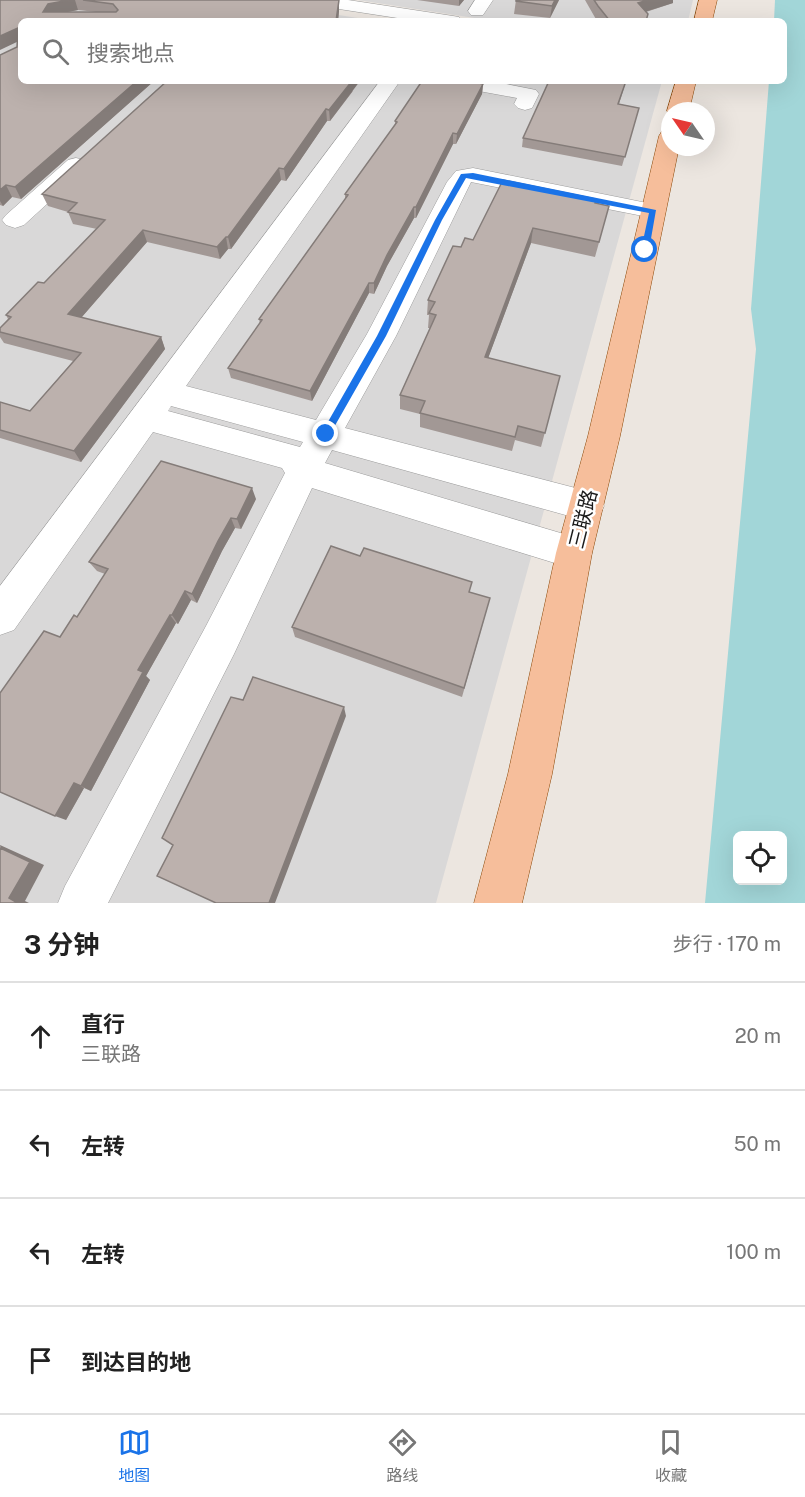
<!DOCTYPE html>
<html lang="zh">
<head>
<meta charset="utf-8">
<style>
  :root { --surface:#fff; --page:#f2f2f2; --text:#222; --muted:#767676; --line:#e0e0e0; --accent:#1a73e8 }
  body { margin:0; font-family:"Public Sans","Noto Sans SC",sans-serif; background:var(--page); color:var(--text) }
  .controls { position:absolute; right:18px; bottom:18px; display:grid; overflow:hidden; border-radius:9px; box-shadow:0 6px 24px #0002 }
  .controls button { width:54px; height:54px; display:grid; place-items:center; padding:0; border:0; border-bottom:2px solid var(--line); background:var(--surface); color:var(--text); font:30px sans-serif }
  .compass { position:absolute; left:661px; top:102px; width:54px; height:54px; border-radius:50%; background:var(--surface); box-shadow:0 6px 24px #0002; rotate:304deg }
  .stop { position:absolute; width:18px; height:18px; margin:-14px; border:4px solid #1a73e8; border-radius:50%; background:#fff }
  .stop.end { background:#1a73e8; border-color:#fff; box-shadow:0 2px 6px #0008 }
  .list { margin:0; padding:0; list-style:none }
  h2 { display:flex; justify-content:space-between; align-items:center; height:78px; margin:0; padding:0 24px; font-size:26px }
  h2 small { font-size:20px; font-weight:400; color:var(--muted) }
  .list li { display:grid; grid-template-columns:39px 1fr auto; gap:18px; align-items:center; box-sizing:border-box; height:108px; padding:0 24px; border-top:2px solid var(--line) }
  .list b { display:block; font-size:22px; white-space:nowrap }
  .list p { margin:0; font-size:20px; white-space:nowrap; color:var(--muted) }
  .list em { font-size:20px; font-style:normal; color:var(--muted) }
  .icon { flex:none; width:33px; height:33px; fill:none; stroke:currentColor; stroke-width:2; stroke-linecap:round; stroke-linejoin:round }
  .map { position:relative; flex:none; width:805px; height:903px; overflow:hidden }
  .search { position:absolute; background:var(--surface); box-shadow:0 6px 24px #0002; left:18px; right:18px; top:18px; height:66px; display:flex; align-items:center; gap:15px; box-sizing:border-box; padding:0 21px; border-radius:9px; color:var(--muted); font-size:22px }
  .sheet { height:510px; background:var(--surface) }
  nav { display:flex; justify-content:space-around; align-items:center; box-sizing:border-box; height:84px; border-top:2px solid var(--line); background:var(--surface); font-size:16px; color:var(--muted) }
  nav a { display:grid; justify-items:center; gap:3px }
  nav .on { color:var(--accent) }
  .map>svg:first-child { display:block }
  .residential { fill:#d9d8d8 }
  .water { fill:#a2d6d8; fill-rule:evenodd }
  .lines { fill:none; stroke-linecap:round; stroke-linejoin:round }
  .minor-casing { stroke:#9c9c9c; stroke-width:1 }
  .major-casing { stroke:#8a4707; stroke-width:1 }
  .minor { fill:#fff; fill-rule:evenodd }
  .major { fill:#f6be9b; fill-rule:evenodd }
  .wall { fill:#a29895; fill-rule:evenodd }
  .shaded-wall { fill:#847c79 }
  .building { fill:#bcb1ad; stroke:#847c79; stroke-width:1.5 }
  .route { fill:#1a73e8 }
  .labels { text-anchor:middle; stroke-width:5; stroke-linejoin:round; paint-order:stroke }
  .street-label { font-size:20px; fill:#1b1b1b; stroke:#fff }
</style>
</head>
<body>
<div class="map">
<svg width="805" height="903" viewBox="0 0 805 903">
  <rect width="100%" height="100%" fill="#ece6e0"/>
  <!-- residential -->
  <path class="residential" d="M6,0H243L377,21H21V81H662L436,903H0V4Z
    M358,0H693L688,21H494Z"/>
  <!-- water -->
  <path class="water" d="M775,0H805V903H705L756,349L751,309L769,81H784V21H774ZM738,836H782V880H738Z"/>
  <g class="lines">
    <!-- minor casing -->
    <g class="minor-casing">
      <path id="minor" d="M304,0H348L453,16L459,17L462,21H417L313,5L307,4Z
        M475,0H493L483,15H471L468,11Z
        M380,81H400L186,386L316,420L367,334L447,182L456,171L473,168L662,206L665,211L662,216L653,218L471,182L396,336L345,428L587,491L599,495L604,506L599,517L587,521L332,450L325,463L574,537L587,541L592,553L587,565L574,569L312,488L234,654L108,903H58L65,886L206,626L285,473L282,468L153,432L14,630L0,635V586ZM171,406L303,442L300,447L168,411Z
        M447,81H491L536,90L539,94L532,108L525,110L518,108L514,104L517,98L457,87L450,85Z
        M76,158L84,160L88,165L84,170L24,225L15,228L6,225L2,220L6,215L68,160Z"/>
    </g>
    <!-- major casing -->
    <g class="major-casing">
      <path id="major" d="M699,0H717L712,21H694Z
        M676,81H696L689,111H670V115L667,111Z
        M670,129V147H679L620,436L592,553L552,774L522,903H474L508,774L556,553L588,436L659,136L662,131Z"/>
    </g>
    <!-- minor -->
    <use href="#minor" class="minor"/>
    <!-- major -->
    <use href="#major" class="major"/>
  </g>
  <!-- wall -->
  <path class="wall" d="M0,0H336L339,11L338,21H21V81H154L21,199L12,197L3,206L0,205V55L17,47L18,42ZM78,10L96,12H67Z
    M417,0H464L459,6Z
    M516,0H559L550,18L514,14Z
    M585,0H673V3L646,12L647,21H597Z
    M549,81H626L619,104L639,108L622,166L522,147L523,138Z
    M483,84L482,94L456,144H453L416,218H414L387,266L374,294L369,293L312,401L231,378L228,368L260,324L259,319L345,199V194L395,125V121Z
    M353,91L330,121H327L286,181L281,180L231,249H228L220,259L147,242L81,318L161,337L165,349L81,462L0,438V402L30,411L73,361L4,343L0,337V328L8,319L6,315L44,283L97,229L73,224L68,212L48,206L42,194Z
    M595,203L609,206L595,257L531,243L488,358L560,376L541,447L515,440L512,451L420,427V414L400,409V395L430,328H428L429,315H427L428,300L461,247L473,240Z
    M256,499L241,529L235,528L222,551L197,603L191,600L178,624L176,623L146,676L150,680L91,791L84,788L66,820L60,637L77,617L105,574L97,571L89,562Z
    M470,592L487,609L462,697L295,637L292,627Z"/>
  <!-- shaded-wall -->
  <path class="shaded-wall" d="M69,0H75L78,10L52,15L43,12L48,4Z
    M339,0V11L338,21H336Z
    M459,0H464L459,6Z
    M555,0H559L550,18L552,6Z
    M648,0H673V3L635,15L638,3Z
    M18,28L21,40L0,50V36Z
    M137,81H154L21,199L15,187Z
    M352,81H360L330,121L329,110Z
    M483,84L482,94L456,144L457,134Z
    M326,109L327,121L286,181L284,169Z
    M453,133V144L416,218V207Z
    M279,168L281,180L231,249L228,237Z
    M6,185L12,197L3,206L0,201V190Z
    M414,207V218L387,266L374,294V283L387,255Z
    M533,228L531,243L483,372L485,357Z
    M143,230L147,242L74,326L68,314Z
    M226,237L228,249L220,259L217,247Z
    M369,283V293L312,401L310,391Z
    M161,337L165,349L81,462L74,451Z
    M252,488L256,499L241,529L237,519Z
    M231,518L235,528L222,551L197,603L192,594L218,541Z
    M185,591L191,600L178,624L172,615Z
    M170,615L176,623L146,676L150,680L91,791L81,786L138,670Z
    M344,707L346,716L275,903H269Z
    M74,783L84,788L66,820L55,816Z
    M0,845L44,865L25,901L29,903H15L9,898Z"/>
  <!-- building -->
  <path class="building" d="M0,0H69L48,4L43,12H116L118,10L113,4L83,0H339L336,21H21V81H137L15,187L6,185L0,190V55L17,47L18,28L0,36Z
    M516,0H555L552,6L516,1Z
    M594,0H648L638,3L648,14L646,21H610L598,6Z
    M167,81H352L329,110L326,109L284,169L279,168L228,237H226L217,247L143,230L68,314L161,337L74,451L0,430V402L30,411L81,353L0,332V328L11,317L6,315L38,282L44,283L105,220L68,212L77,203L42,194Z
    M422,81H470L483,84L457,134L453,133L416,207H414L387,255L374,283H369L310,391L228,368L262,320L259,319L348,195L345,194L397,122L395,121Z
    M549,81H626L618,104L639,108L625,157L523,138Z
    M503,180L596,199L595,203L609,206L599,242L533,228L485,357L560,376L545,433L518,426L515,437L420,413L425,401L400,395L436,315L429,313L435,302L428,300L453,246L461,247L465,238L473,240Z
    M161,461L252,488L237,519L231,518L218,541L192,594L185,591L172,615H170L138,670L143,672L81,786L74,783L55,816L0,792V693L44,631L60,637L74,615L77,617L108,569L89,562Z
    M331,546L360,556L364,548L472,582L469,592L490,598L464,688L292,627Z
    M253,677L344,707L269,903H216L157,876L173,845L162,838L231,697L243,700Z
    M0,848L30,862L9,898L16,902L15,903H0Z"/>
  <!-- route -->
  <path class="route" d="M473,173L656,210L649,250L645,253L641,250L649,213L466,178L442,220L386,336L329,436H323L321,434L377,336L435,220L461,174Z"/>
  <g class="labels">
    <!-- street labels -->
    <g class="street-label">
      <text transform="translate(583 519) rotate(-76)" y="7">三联路</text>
    </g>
  </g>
</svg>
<div class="controls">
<button><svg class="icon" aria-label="locate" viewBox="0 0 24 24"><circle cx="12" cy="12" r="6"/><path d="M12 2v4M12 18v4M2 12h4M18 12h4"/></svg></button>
</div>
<svg class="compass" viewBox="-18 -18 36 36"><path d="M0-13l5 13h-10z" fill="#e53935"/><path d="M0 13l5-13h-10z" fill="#767676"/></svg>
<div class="stop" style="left:645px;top:250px"></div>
<div class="stop end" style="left:326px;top:434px"></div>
<div class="search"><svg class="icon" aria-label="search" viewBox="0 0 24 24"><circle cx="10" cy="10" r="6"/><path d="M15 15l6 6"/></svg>搜索地点</div>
</div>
<section class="sheet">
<h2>3 分钟<small>步行 · 170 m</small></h2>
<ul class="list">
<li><svg class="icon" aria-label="ahead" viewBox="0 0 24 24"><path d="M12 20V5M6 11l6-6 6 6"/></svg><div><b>直行</b><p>三联路</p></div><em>20 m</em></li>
<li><svg class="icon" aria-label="left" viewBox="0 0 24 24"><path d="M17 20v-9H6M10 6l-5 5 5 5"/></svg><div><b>左转</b></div><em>50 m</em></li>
<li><svg class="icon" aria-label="left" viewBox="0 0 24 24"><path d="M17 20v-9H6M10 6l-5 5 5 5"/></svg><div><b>左转</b></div><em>100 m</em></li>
<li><svg class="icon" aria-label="arrive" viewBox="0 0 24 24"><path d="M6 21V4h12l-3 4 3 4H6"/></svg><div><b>到达目的地</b></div></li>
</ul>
</section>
<nav>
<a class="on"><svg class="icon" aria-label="map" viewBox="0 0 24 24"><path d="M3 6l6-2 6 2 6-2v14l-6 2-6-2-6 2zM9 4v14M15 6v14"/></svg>地图</a>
<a><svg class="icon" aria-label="directions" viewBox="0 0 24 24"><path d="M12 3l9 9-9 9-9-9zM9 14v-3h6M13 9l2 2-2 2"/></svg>路线</a>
<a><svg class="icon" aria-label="saved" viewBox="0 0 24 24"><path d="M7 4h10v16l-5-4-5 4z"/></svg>收藏</a>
</nav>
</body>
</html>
